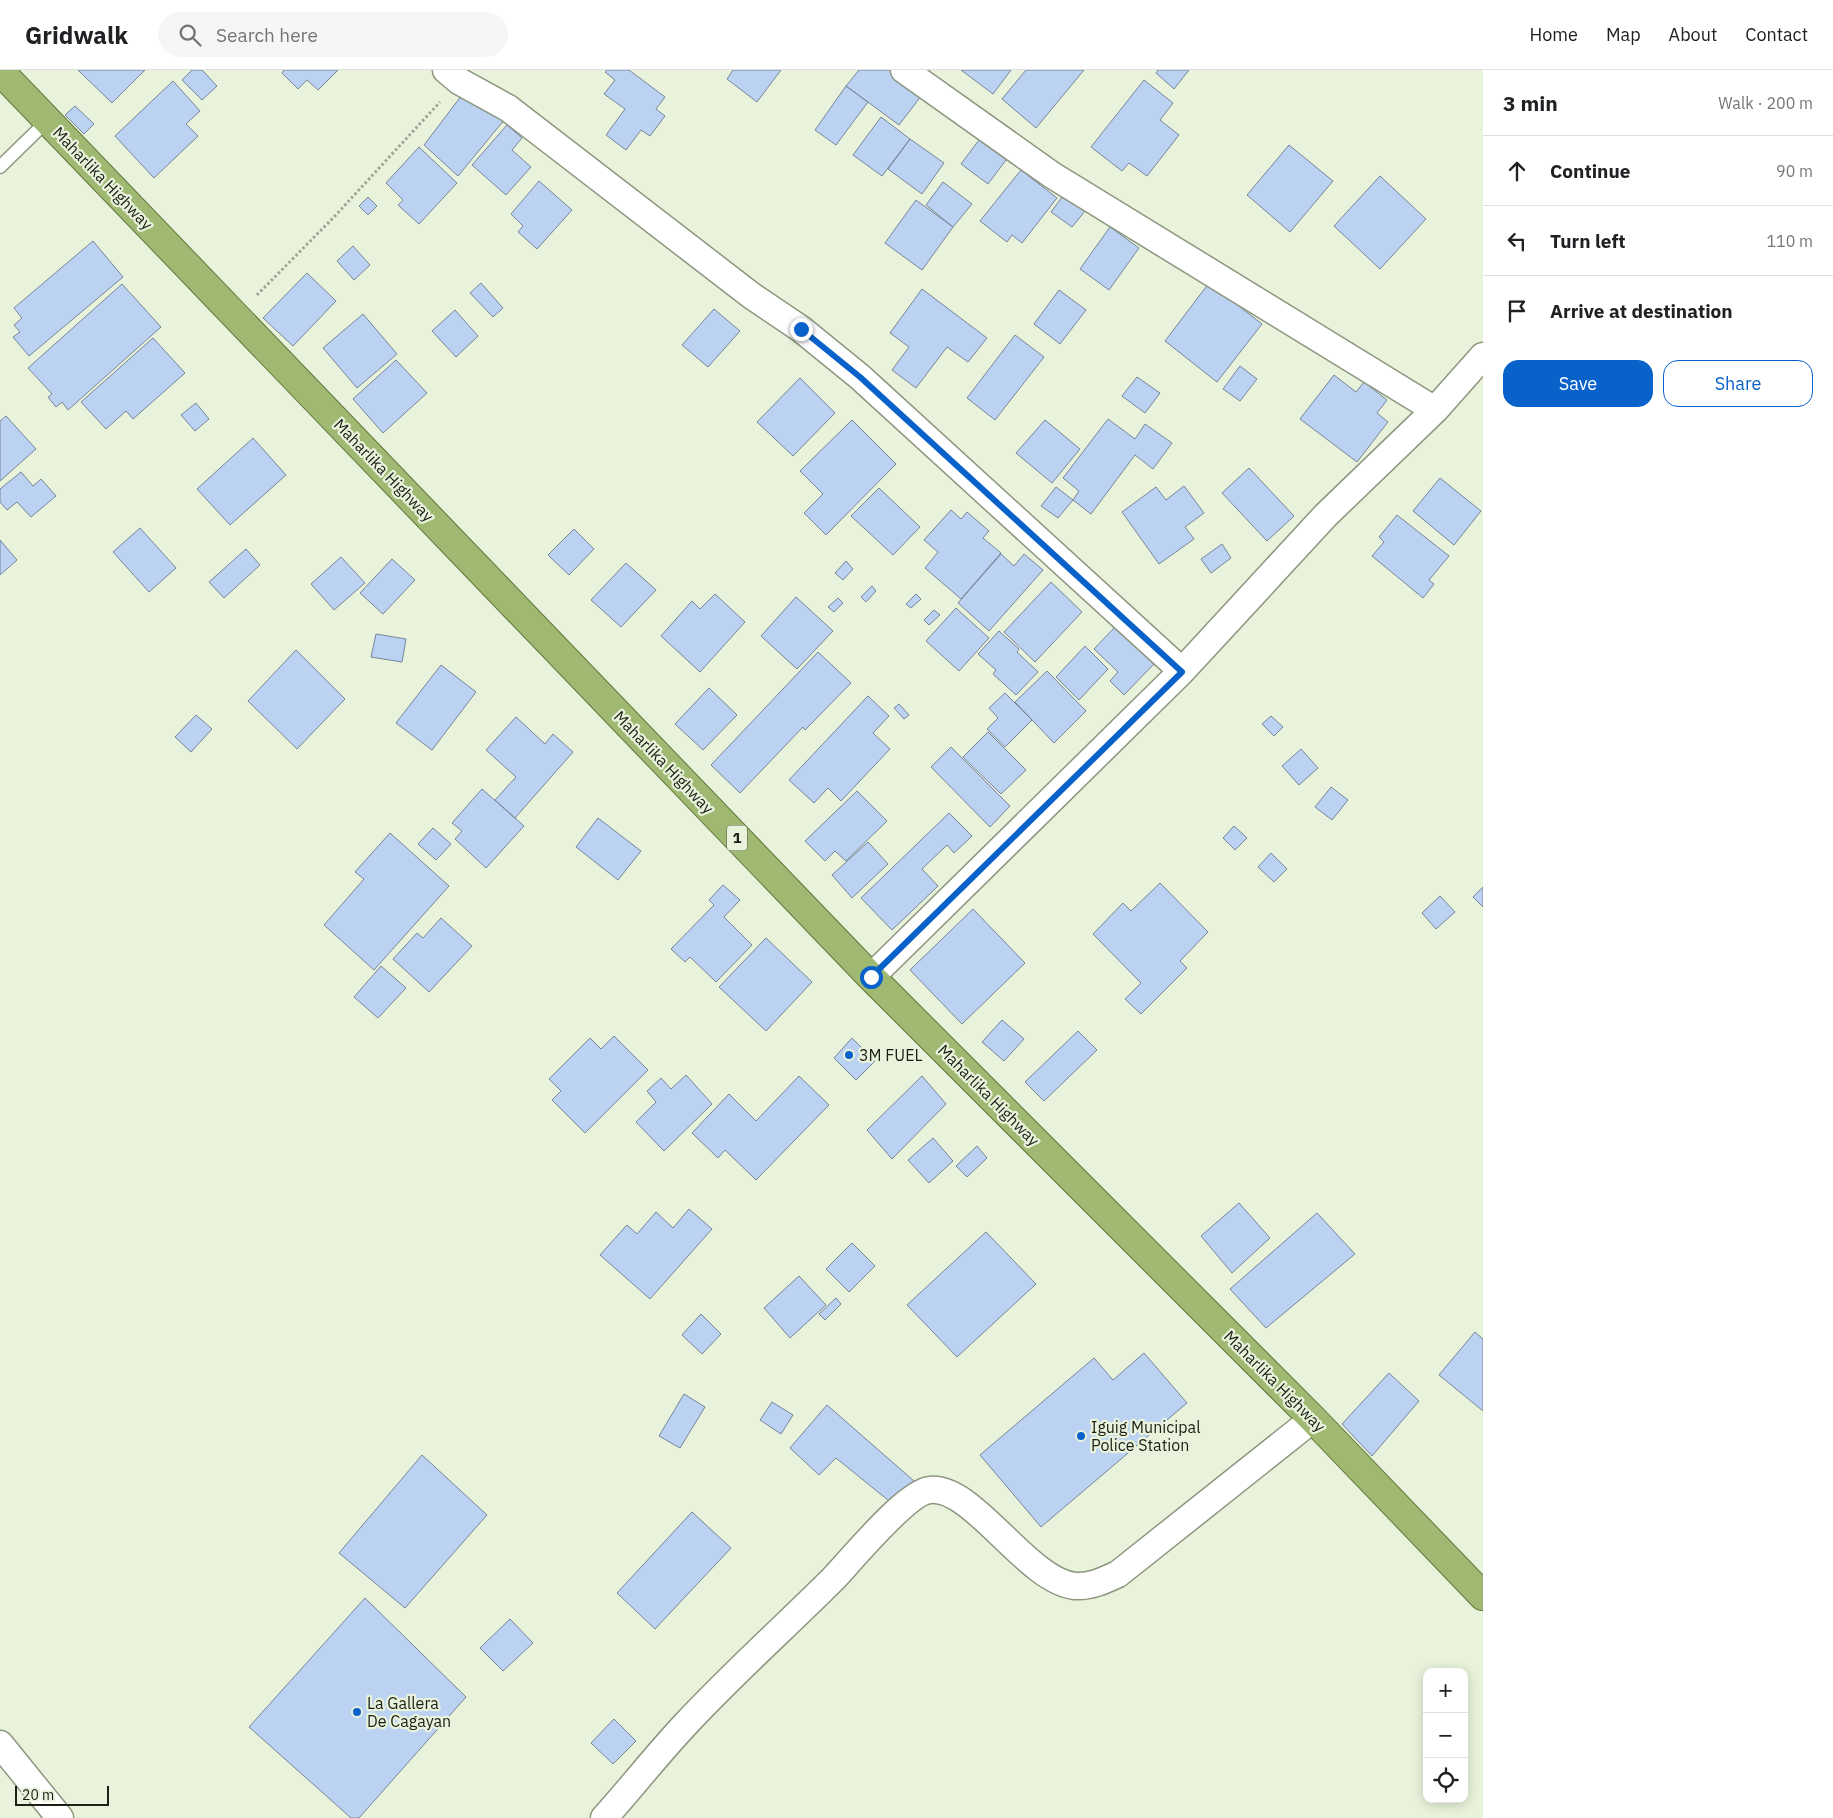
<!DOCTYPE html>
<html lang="en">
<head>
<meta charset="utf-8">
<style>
  :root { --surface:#fff; --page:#f6f6f6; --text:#202124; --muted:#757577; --line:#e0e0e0; --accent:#0961ca }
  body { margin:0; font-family:"IBM Plex Sans",sans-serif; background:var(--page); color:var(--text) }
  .controls { position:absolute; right:15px; bottom:15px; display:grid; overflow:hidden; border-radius:10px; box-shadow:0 2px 12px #0003 }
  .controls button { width:45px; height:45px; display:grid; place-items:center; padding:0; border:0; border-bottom:1px solid var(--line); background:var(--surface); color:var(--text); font:25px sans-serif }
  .scale { position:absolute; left:15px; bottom:12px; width:94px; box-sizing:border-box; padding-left:5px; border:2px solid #1b1f16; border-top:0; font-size:14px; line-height:18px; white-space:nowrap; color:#1b1f16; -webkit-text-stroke:4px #e9f3db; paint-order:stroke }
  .stop { position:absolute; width:15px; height:15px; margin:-11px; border:4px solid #0961ca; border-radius:50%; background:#fff }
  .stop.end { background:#0961ca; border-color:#fff; box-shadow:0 1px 5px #0008 }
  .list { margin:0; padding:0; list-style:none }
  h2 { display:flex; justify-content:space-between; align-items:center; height:65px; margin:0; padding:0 20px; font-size:21px }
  h2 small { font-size:16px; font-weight:400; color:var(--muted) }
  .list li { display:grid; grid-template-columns:32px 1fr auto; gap:15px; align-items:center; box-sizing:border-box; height:70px; padding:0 20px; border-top:1px solid var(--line) }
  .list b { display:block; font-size:19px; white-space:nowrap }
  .list em { font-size:16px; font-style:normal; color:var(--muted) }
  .actions { display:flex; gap:10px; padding:15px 20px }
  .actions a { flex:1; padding:11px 0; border:1px solid var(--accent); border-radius:15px; text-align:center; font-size:18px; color:var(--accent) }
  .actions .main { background:var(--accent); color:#fff }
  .icon { flex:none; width:28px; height:28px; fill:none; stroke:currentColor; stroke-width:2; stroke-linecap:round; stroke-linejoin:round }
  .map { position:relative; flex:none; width:1483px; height:1748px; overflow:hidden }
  header { display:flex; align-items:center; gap:30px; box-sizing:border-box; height:70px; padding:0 25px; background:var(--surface); border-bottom:1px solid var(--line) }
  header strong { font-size:24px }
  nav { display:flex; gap:28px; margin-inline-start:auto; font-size:18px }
  .search { width:350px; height:45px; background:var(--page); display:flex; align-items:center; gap:12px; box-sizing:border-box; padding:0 18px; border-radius:28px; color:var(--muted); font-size:19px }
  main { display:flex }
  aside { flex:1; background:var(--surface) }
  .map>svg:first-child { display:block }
  .building { fill:#bbd2f2; stroke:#778599 }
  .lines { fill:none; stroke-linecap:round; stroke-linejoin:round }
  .service-casing { stroke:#8d967f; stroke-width:15 }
  .minor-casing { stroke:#8d967f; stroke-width:29 }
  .trunk-casing { stroke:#61773b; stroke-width:30 }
  .path { stroke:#9ea593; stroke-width:3; stroke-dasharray:2.5 2.5; stroke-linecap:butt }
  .service { stroke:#fff; stroke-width:12 }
  .minor { stroke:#fff; stroke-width:26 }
  .trunk { stroke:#9fb872; stroke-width:28 }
  .route { stroke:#0961ca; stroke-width:6 }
  .poi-dot { fill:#0961ca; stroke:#e9f3db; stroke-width:2 }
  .labels { text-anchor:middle; stroke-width:4.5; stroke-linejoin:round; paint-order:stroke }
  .shield { fill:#e9f3db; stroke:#595f51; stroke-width:1 }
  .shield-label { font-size:15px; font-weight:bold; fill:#1b1f16 }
  .street-label { font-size:16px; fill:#1b1f16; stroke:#e9f3db }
  .poi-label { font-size:16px; fill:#1b1f16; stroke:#e9f3db; text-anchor:start }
</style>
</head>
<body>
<header>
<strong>Gridwalk</strong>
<div class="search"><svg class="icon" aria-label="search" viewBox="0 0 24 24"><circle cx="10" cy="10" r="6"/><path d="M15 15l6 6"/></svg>Search here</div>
<nav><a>Home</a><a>Map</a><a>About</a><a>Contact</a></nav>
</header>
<main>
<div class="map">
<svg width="1483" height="1748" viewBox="0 0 1483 1748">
  <rect width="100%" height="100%" fill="#e9f3db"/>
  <!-- building -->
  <path class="building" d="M78,0H145L112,33Z
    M192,0H202L217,16L202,30L182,10Z
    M284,0H338L318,20L307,10L298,19L282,3Z
    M607,0H629L665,27L656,39L665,46L650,66L641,60L626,80L606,65L625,39L604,24L615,10L605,2Z
    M733,0H781L757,32L727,9Z
    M859,0H898L925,21L899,55L846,16Z
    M961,0H1011L993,24Z
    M1026,0H1084L1036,58L1002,29Z
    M1158,0H1189L1174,19L1156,3Z
    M1144,10L1173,33L1160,50L1179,65L1147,106L1129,93L1122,101L1091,77Z
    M173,11L200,41L186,54L198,66L154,108L115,66Z
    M846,16L868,32L836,75L815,60Z
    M468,17L505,49L458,106L424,75Z
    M75,36L94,54L84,64L65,45Z
    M881,47L910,69L882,106L853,85Z
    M507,55L522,68L512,80L531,97L506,125L472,95Z
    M985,62L1012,82L988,114L961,94Z
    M910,69L944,93L922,124L888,99Z
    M1289,75L1333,111L1290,162L1247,125Z
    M419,77L457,113L419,154L398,135L403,130L386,113Z
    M1021,100L1057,128L1022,173L1012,165L1007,172L980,151Z
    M1380,106L1426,149L1380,199L1334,156Z
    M539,111L572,140L537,179L518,162L523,156L511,144Z
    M943,112L972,134L953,157L926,135Z
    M1068,119L1090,135L1072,157L1051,142Z
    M368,127L377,136L368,145L359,136Z
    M916,130L953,157L922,200L885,173Z
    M1110,157L1139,178L1109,220L1080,199Z
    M93,171L123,207L29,286L13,267L20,262L14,255L22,248L14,238Z
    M353,176L370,195L354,210L337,191Z
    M307,203L336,231L293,276L263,248Z
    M481,213L503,238L493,247L470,223Z
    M1209,213L1262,254L1217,312L1165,271Z
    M122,214L161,257L68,340L62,332L56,337L48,327L52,324L28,298Z
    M922,219L987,268L968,292L947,277L916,318L892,300L909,277L890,263Z
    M1059,220L1086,240L1060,274L1034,254Z
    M714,239L740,261L708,297L682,275Z
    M455,240L478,266L456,287L432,261Z
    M363,244L397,284L357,318L323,278Z
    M1015,265L1044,287L995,350L967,328Z
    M153,268L185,303L133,349L126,341L106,359L81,332Z
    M396,290L427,323L383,363L353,329Z
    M1240,296L1257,309L1240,331L1223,319Z
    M1334,305L1356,322L1364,312L1387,330L1377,343L1388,352L1357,392L1300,349Z
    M1137,307L1160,323L1145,343L1122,326Z
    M800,308L835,343L793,386L757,352Z
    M196,333L209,349L195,361L181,345Z
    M6,346L36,379L0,411V351Z
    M1108,349L1135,369L1145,354L1172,373L1153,399L1135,385L1091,444L1073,430L1079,421L1063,408Z
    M852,350L896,394L826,465L804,443L823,424L800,401Z
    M1045,350L1080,379L1052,413L1016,383Z
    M253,368L286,405L230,455L197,419Z
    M1249,398L1294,446L1267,471L1222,423Z
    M21,402L33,416L41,409L56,426L31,447L17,432L7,440L0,432V419Z
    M1440,408L1481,441L1454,475L1413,441Z
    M1184,416L1204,443L1185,457L1194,469L1159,494L1122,442L1156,417L1166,430Z
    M1056,417L1073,430L1058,448L1041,436Z
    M879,418L920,457L893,485L851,446Z
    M951,440L961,449L967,442L989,461L983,468L1001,483L961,529L925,498L938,482L924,470Z
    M1397,445L1449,486L1429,510L1434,514L1423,528L1372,486L1384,472L1379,467Z
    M140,458L176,498L149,522L113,482Z
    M574,459L594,479L569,505L548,485Z
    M0,470L17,490L0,505Z
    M1222,474L1231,488L1211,503L1201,489Z
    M246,479L260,495L224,528L209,512Z
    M1001,484L1014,496L1024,484L1043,500L989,561L958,533Z
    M341,487L365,513L334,540L311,514Z
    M392,489L415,510L383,544L360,523Z
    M846,491L853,499L843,510L835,503Z
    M626,493L656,520L621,557L591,530Z
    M1051,512L1082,542L1035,592L1004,562Z
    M872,516L876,521L866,532L861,527Z
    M715,524L745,552L700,602L661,566L692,531L700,539Z
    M916,524L921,529L911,538L906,534Z
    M796,527L833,561L797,599L761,566Z
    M838,528L843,533L834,542L828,537Z
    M956,538L989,568L959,601L926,571Z
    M934,540L940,545L929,555L924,550Z
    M1115,557L1154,594L1124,625L1110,611L1118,602L1094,579Z
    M999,561L1019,579L1017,582L1038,602L1016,625L993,604L996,600L978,584Z
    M376,564L406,569L402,592L371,587Z
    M1085,576L1108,599L1079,630L1056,607Z
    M296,580L345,629L297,679L248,631Z
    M818,582L851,613L805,660L803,657L740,723L711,695Z
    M441,595L476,622L432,680L396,653Z
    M1047,601L1086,641L1054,673L1015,632Z
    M709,618L737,645L703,680L675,654Z
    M1005,623L1032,650L1005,677L987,659L998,648L989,638Z
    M868,626L889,646L873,663L890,679L841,731L828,718L814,733L789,710Z
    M899,634L909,645L904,649L894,638Z
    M196,645L212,659L191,682L175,667Z
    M1271,646L1283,657L1274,666L1262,654Z
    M516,647L545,674L553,664L573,682L515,748L495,730L516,707L486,680Z
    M988,662L1026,700L1001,724L963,687Z
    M951,677L1010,736L990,757L931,697Z
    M1301,679L1318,698L1299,715L1282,696Z
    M1331,717L1348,730L1332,750L1315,737Z
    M482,719L524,756L486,798L455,769L462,761L452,753Z
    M857,721L887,751L846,791L835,781L825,791L805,771Z
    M949,743L972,766L954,783L947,775L922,799L938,816L892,860L861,828Z
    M598,748L641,781L618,810L576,777Z
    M1234,756L1247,768L1235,780L1223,768Z
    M433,758L451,774L436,790L418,774Z
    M390,763L449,816L374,900L324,855L364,809L355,802Z
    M868,772L888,794L852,828L832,805Z
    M1271,783L1287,799L1274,812L1258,797Z
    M1160,813L1208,862L1180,891L1187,898L1141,944L1125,929L1141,913L1093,864L1123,833L1131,841Z
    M723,815L740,830L724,847L752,875L716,912L690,887L685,892L671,879L714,835L709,830Z
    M1483,817V837L1473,827Z
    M1440,826L1455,842L1436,859L1422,843Z
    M973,839L1025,893L962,954L910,900Z
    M441,848L472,876L429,922L393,889L417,863L423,868Z
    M766,868L812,912L766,961L719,917Z
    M381,896L406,918L378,948L354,927Z
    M1002,950L1024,969L1004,991L982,972Z
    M1078,961L1097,980L1044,1031L1025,1012Z
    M614,966L648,1000L585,1063L552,1030L561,1021L549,1009L590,968L601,979Z
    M852,968L875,991L856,1010L834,988Z
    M686,1005L712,1034L664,1081L636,1052L656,1032L647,1021L661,1008L671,1019Z
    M799,1006L829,1035L756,1110L725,1080L718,1088L692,1063L729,1024L756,1051Z
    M922,1006L946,1034L892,1089L867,1060Z
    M933,1068L953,1091L929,1113L908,1090Z
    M977,1076L987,1088L967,1107L956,1096Z
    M1239,1133L1270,1168L1232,1203L1201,1166Z
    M689,1139L712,1159L650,1229L600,1185L627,1155L637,1164L656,1142L673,1158Z
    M1317,1143L1355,1184L1266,1258L1230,1219Z
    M986,1162L1036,1214L957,1287L907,1235Z
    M852,1173L875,1196L849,1222L826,1199Z
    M799,1206L826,1235L790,1268L764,1238Z
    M836,1228L841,1234L825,1250L819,1244Z
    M701,1244L721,1264L702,1284L682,1265Z
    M1475,1262L1483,1269V1341L1439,1305Z
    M1144,1283L1187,1333L1041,1457L980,1385L1094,1288L1113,1310Z
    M1389,1303L1419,1331L1372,1386L1342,1354Z
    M684,1324L705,1337L680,1378L659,1366Z
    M772,1332L793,1345L781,1364L760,1350Z
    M827,1335L914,1411L894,1435L836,1388L819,1405L790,1378Z
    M422,1385L487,1445L405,1538L339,1483Z
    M692,1442L731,1478L655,1559L617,1523Z
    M365,1528L466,1627L359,1748H351L249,1657Z
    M510,1549L533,1573L503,1601L480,1578Z
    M614,1649L636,1671L613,1694L591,1673Z"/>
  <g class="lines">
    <!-- service casing -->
    <g class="service-casing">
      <path id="service" d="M0,97L48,50"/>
    </g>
    <!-- minor casing -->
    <g class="minor-casing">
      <path id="minor" d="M446,0L459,11L508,38L752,226L801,259L860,307L1182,601
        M904,0L1052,105L1435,340
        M871,907L1182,601L1326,445L1435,340L1483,286
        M0,1674L60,1748
        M604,1748C631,1718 656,1686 683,1657C731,1605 784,1558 834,1508C852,1489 907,1422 930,1420C973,1415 1027,1511 1075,1516C1091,1517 1105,1510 1118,1504L1313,1349"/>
    </g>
    <!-- trunk casing -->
    <g class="trunk-casing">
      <path id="trunk" d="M0,1L871,907L1313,1349L1483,1526"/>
    </g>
    <!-- path -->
    <path class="path" d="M257,225L334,147L440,32"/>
    <!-- service -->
    <use href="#service" class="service"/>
    <!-- minor -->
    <use href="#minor" class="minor"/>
    <!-- trunk -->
    <use href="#trunk" class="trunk"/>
  </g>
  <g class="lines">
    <!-- route -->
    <path class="route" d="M801,259L860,307L1182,602L871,907"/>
  </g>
  <!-- markers -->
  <g class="poi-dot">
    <circle cx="849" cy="985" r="5"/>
    <circle cx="1081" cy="1366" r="5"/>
    <circle cx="357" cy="1642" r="5"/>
  </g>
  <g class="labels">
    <!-- shield labels -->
    <rect class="shield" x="727" y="755.5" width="20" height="25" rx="4"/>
    <g class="shield-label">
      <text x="737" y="773">1</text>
    </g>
    <!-- street labels -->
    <g class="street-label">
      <text transform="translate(103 108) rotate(46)" y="6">Maharlika Highway</text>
      <text transform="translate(384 400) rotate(46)" y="6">Maharlika Highway</text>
      <text transform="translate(664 692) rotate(46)" y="6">Maharlika Highway</text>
      <text transform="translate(989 1025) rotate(45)" y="6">Maharlika Highway</text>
      <text transform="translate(1275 1311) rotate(45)" y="6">Maharlika Highway</text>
    </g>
    <!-- poi labels -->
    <g class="poi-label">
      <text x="859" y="991">3M FUEL</text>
      <text x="1091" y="1363">Iguig Municipal<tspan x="1091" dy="18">Police Station</tspan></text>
      <text x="367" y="1639">La Gallera<tspan x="367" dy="18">De Cagayan</tspan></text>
    </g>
  </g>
</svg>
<div class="controls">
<button>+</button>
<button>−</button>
<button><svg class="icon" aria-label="locate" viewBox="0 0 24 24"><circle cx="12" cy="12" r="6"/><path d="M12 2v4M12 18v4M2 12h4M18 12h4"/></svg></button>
</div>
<div class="scale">20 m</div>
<div class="stop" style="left:871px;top:907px"></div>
<div class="stop end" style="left:801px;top:259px"></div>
</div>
<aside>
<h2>3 min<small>Walk · 200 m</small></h2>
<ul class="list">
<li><svg class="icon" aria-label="ahead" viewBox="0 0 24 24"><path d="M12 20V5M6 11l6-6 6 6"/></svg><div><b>Continue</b></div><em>90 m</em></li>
<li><svg class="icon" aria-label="left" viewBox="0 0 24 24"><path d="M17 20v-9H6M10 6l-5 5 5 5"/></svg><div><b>Turn left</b></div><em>110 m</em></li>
<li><svg class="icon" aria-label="arrive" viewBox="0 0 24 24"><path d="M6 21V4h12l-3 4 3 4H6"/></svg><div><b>Arrive at destination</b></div></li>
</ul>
<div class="actions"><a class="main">Save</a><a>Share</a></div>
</aside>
</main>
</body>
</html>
